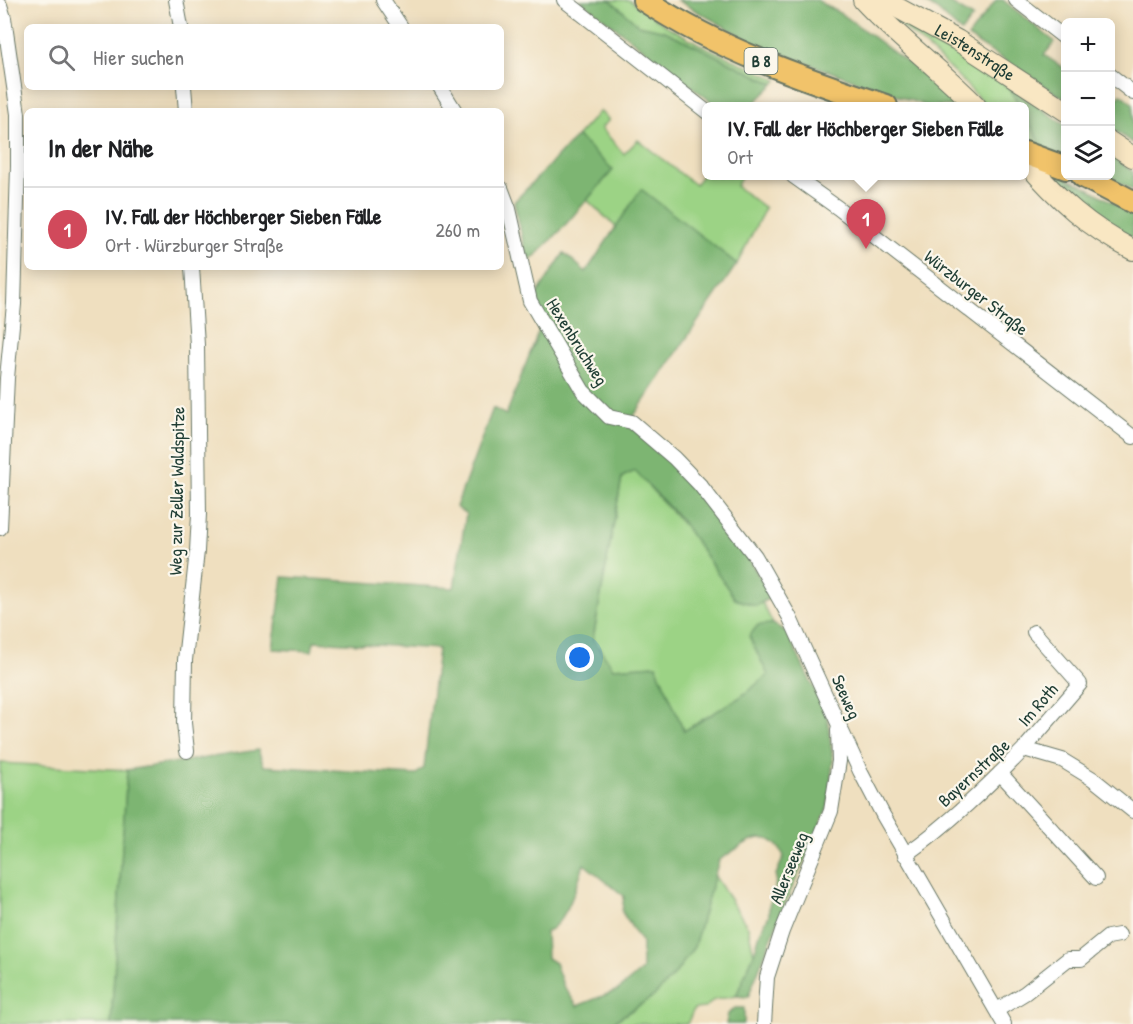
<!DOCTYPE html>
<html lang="de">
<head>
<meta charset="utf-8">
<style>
  :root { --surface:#fff; --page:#f2f2f2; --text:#202124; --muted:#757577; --line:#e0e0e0; --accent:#d1495b }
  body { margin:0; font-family:"Patrick Hand",sans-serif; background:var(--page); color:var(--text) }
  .controls { position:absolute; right:18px; top:18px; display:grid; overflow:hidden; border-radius:9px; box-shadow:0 3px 15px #0003 }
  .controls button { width:54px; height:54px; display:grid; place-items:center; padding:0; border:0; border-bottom:2px solid var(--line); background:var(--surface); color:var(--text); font:30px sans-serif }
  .you { position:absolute; left:580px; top:658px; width:21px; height:21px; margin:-15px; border:4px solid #fff; border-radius:50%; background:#1a73e8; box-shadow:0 0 0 9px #1a73e833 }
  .badge { display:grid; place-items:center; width:39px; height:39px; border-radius:50%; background:var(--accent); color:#fff; font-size:20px; font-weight:700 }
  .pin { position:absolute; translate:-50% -50px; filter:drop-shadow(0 2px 3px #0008) }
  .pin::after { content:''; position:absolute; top:32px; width:21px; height:18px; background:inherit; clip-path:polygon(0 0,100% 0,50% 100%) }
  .popup { position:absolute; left:702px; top:102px; width:327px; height:78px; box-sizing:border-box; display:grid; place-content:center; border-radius:9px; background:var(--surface); filter:drop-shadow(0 2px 4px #0005); font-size:20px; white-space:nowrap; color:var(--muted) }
  .popup b { font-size:22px; color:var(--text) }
  .popup::after { content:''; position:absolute; left:50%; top:100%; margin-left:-12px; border:12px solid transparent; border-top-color:var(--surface) }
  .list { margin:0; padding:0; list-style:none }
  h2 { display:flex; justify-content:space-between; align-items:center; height:78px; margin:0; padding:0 24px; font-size:26px }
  h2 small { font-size:20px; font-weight:400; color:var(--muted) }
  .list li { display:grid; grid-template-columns:39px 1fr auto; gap:18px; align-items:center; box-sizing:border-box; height:84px; padding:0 24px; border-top:2px solid var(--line) }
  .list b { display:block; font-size:22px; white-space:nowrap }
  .list p { margin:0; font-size:20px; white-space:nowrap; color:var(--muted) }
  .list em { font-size:20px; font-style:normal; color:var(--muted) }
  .icon { flex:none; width:33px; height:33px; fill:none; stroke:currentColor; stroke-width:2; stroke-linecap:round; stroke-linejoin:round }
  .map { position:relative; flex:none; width:1133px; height:1024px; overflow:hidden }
  .search { position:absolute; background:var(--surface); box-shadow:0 3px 15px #0003; left:24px; top:24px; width:480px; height:66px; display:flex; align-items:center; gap:15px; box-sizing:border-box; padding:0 21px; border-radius:9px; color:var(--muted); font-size:22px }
  .panel { position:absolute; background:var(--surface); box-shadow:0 3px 15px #0003; left:24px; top:108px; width:480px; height:162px; border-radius:9px }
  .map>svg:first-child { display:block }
  .green { fill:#9cd385; stroke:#5e885c; stroke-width:1.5 }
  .forest { fill:#7db572; stroke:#4e7953; stroke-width:1.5; fill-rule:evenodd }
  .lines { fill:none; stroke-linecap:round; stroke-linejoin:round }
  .minor-casing { stroke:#687665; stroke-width:16 }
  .secondary-casing { stroke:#687665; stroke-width:22 }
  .primary-casing { stroke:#687665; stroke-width:26 }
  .minor { stroke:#fff; stroke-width:14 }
  .secondary { stroke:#f9e7c3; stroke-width:20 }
  .primary { stroke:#f1c36a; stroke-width:22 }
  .labels { text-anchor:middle; stroke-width:4.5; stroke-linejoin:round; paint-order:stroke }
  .shield { fill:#fbf7ec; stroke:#61756b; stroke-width:1.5 }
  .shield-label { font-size:16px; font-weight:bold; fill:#1f3d34 }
  .street-label { font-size:18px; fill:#1f3d34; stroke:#fbf7ec }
</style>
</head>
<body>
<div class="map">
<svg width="1133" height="1024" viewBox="0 0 1133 1024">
  <rect width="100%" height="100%" fill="#fbf7ec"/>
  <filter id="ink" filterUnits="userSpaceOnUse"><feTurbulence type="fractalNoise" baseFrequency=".0167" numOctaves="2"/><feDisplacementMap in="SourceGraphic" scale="12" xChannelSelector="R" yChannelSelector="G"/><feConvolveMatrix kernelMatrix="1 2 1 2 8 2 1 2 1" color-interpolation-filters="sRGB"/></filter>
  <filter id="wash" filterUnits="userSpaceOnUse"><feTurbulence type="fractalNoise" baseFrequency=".008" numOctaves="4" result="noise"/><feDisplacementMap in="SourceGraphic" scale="24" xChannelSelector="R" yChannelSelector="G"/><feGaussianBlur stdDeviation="1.35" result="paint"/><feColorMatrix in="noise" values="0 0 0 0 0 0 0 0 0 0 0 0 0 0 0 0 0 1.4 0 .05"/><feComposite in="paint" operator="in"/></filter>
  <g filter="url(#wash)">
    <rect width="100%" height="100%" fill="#efdfbf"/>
    <!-- green -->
    <path class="green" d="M610,0H629L665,25L699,44L777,80L774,84L665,31L639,25Z
      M871,0L1008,86L1020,106H986C948,64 915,35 869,1Z
      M600,111L609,120L601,128L624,154L638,140L695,185L707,169V176H742L736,186L765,208L737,264L641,190L616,227L587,200L613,170L577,136Z
      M1025,115L1073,201L1025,150Z
      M635,471L756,606L762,602L773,624L758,626L769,675L739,698L684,731L656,665L613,668L593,639L622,477Z
      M0,763L127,770L111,1024H0Z
      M714,875L748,927L754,954L736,996L714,1000L705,1008L694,1009L687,1024H610L654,996L675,974L694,947Z"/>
    <!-- forest -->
    <path class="forest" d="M580,0H610L639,25L665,31L774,84L751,106H717Z
      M677,0H817L846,17L931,80L952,98L957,106H926L759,46Z
      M920,0H945L973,17L961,32L937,10Z
      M996,0H1003L1055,42L1044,55L1065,69V99L968,37Z
      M1008,86L1065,125L1066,176H1071L1069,180L1083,185L1133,214V236L1127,237L1073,201L1025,115V106H1020Z
      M1121,94L1133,104V143L1111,128V99L1115,102Z
      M577,136L613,170L559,232L528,263L514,202Z
      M1111,156L1133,172V190L1106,176H1110Z
      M641,189L737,264L635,414L630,425L670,459L730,527L769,593L770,598L756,606L735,599L681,520L635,471L622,477L593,639L613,668L656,665L684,731L739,698L768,675L749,636L758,625L773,624L786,631L827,715L833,760L828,807L785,904L748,997L736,996L754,954L760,933L769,915V905L775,893L776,875L784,856C766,821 743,846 719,860L694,947L675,974L654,996L610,1024H111L127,770L258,750L264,766L415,775L424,768L438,649L314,641L312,651L273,649L283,577L454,588L466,514L456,507L493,408L506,415L543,320L534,299L564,253L586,272ZM584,864L624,896L622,912L642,943V970L618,990L577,1006L563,985L555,963L547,958L546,932C568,921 576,886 584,864Z
      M735,1008H744V1024H726L728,1014Z"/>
  </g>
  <g filter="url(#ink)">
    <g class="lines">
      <!-- minor casing -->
      <g class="minor-casing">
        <path id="minor" d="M176,0L181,27
          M383,0L401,27
          M564,0L707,112
          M1016,0L1066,39
          M0,5L4,18L18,114V166L14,304L7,378L0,528
          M1110,75L1133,93
          M184,87L186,111
          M440,87L455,111
          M793,176L838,208L1133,437
          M501,188L509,209L530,301L583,391L609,417L632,422L674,458L700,485L755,556L789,616L860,771L883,815L1004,1024
          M1024,749L1080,684L1034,632
          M187,751L184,723L185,660L197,551L199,514L197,345L192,267
          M1000,773L1096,878
          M905,855C949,824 987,787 1024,749L1062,760L1093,779L1133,811
          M997,1010L1025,993L1068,959H1081L1108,937L1119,935
          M764,1024L767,977L782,931L831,811L839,761L838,730"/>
      </g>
      <!-- secondary casing -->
      <g class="secondary-casing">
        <g id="secondary">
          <path d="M863,0C898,38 940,69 976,106"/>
          <path id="s1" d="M883,0L957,40L1066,111"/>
          <path d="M1110,142L1133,157"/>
          <path d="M1025,161C1059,200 1087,226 1133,250"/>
        </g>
      </g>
      <!-- primary casing -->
      <g class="primary-casing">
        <path id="primary" d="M644,0C718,49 802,78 886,106
          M1025,153L1066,168
          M1083,176L1133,202"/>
      </g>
      <!-- minor -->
      <use href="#minor" class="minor"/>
      <!-- secondary -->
      <use href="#secondary" class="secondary"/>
      <!-- primary -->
      <use href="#primary" class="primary"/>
    </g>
  </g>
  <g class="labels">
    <!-- shield labels -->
    <rect class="shield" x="744.5" y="48" width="33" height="26" rx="4.5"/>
    <g class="shield-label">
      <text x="761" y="67">B 8</text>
    </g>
    <!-- street labels -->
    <g class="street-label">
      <text dy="6" stroke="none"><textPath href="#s1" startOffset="106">Leistenstraße</textPath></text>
      <text transform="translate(976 293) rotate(38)" y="6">Würzburger Straße</text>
      <text transform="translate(577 342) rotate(58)" y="6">Hexenbruchweg</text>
      <text transform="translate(177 491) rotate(-89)" y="6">Weg zur Zeller Waldspitze</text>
      <text transform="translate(846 697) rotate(66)" y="6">Seeweg</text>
      <text transform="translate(1038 705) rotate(-49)" y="6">Im Roth</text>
      <text transform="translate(974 773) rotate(-43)" y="6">Bayernstraße</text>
      <text transform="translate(789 868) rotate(-68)" y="6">Allerseeweg</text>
    </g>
  </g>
</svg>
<div class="controls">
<button>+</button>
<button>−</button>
<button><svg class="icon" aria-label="layers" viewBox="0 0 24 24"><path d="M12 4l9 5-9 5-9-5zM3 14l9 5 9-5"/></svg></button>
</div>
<div class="you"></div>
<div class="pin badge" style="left:866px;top:249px">1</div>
<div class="popup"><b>IV. Fall der Höchberger Sieben Fälle</b>Ort</div>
<div class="search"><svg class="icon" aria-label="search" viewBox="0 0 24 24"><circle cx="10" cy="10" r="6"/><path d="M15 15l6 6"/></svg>Hier suchen</div>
<section class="panel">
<h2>In der Nähe<small></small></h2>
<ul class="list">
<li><span class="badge">1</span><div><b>IV. Fall der Höchberger Sieben Fälle</b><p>Ort · Würzburger Straße</p></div><em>260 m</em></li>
</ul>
</section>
</div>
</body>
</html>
